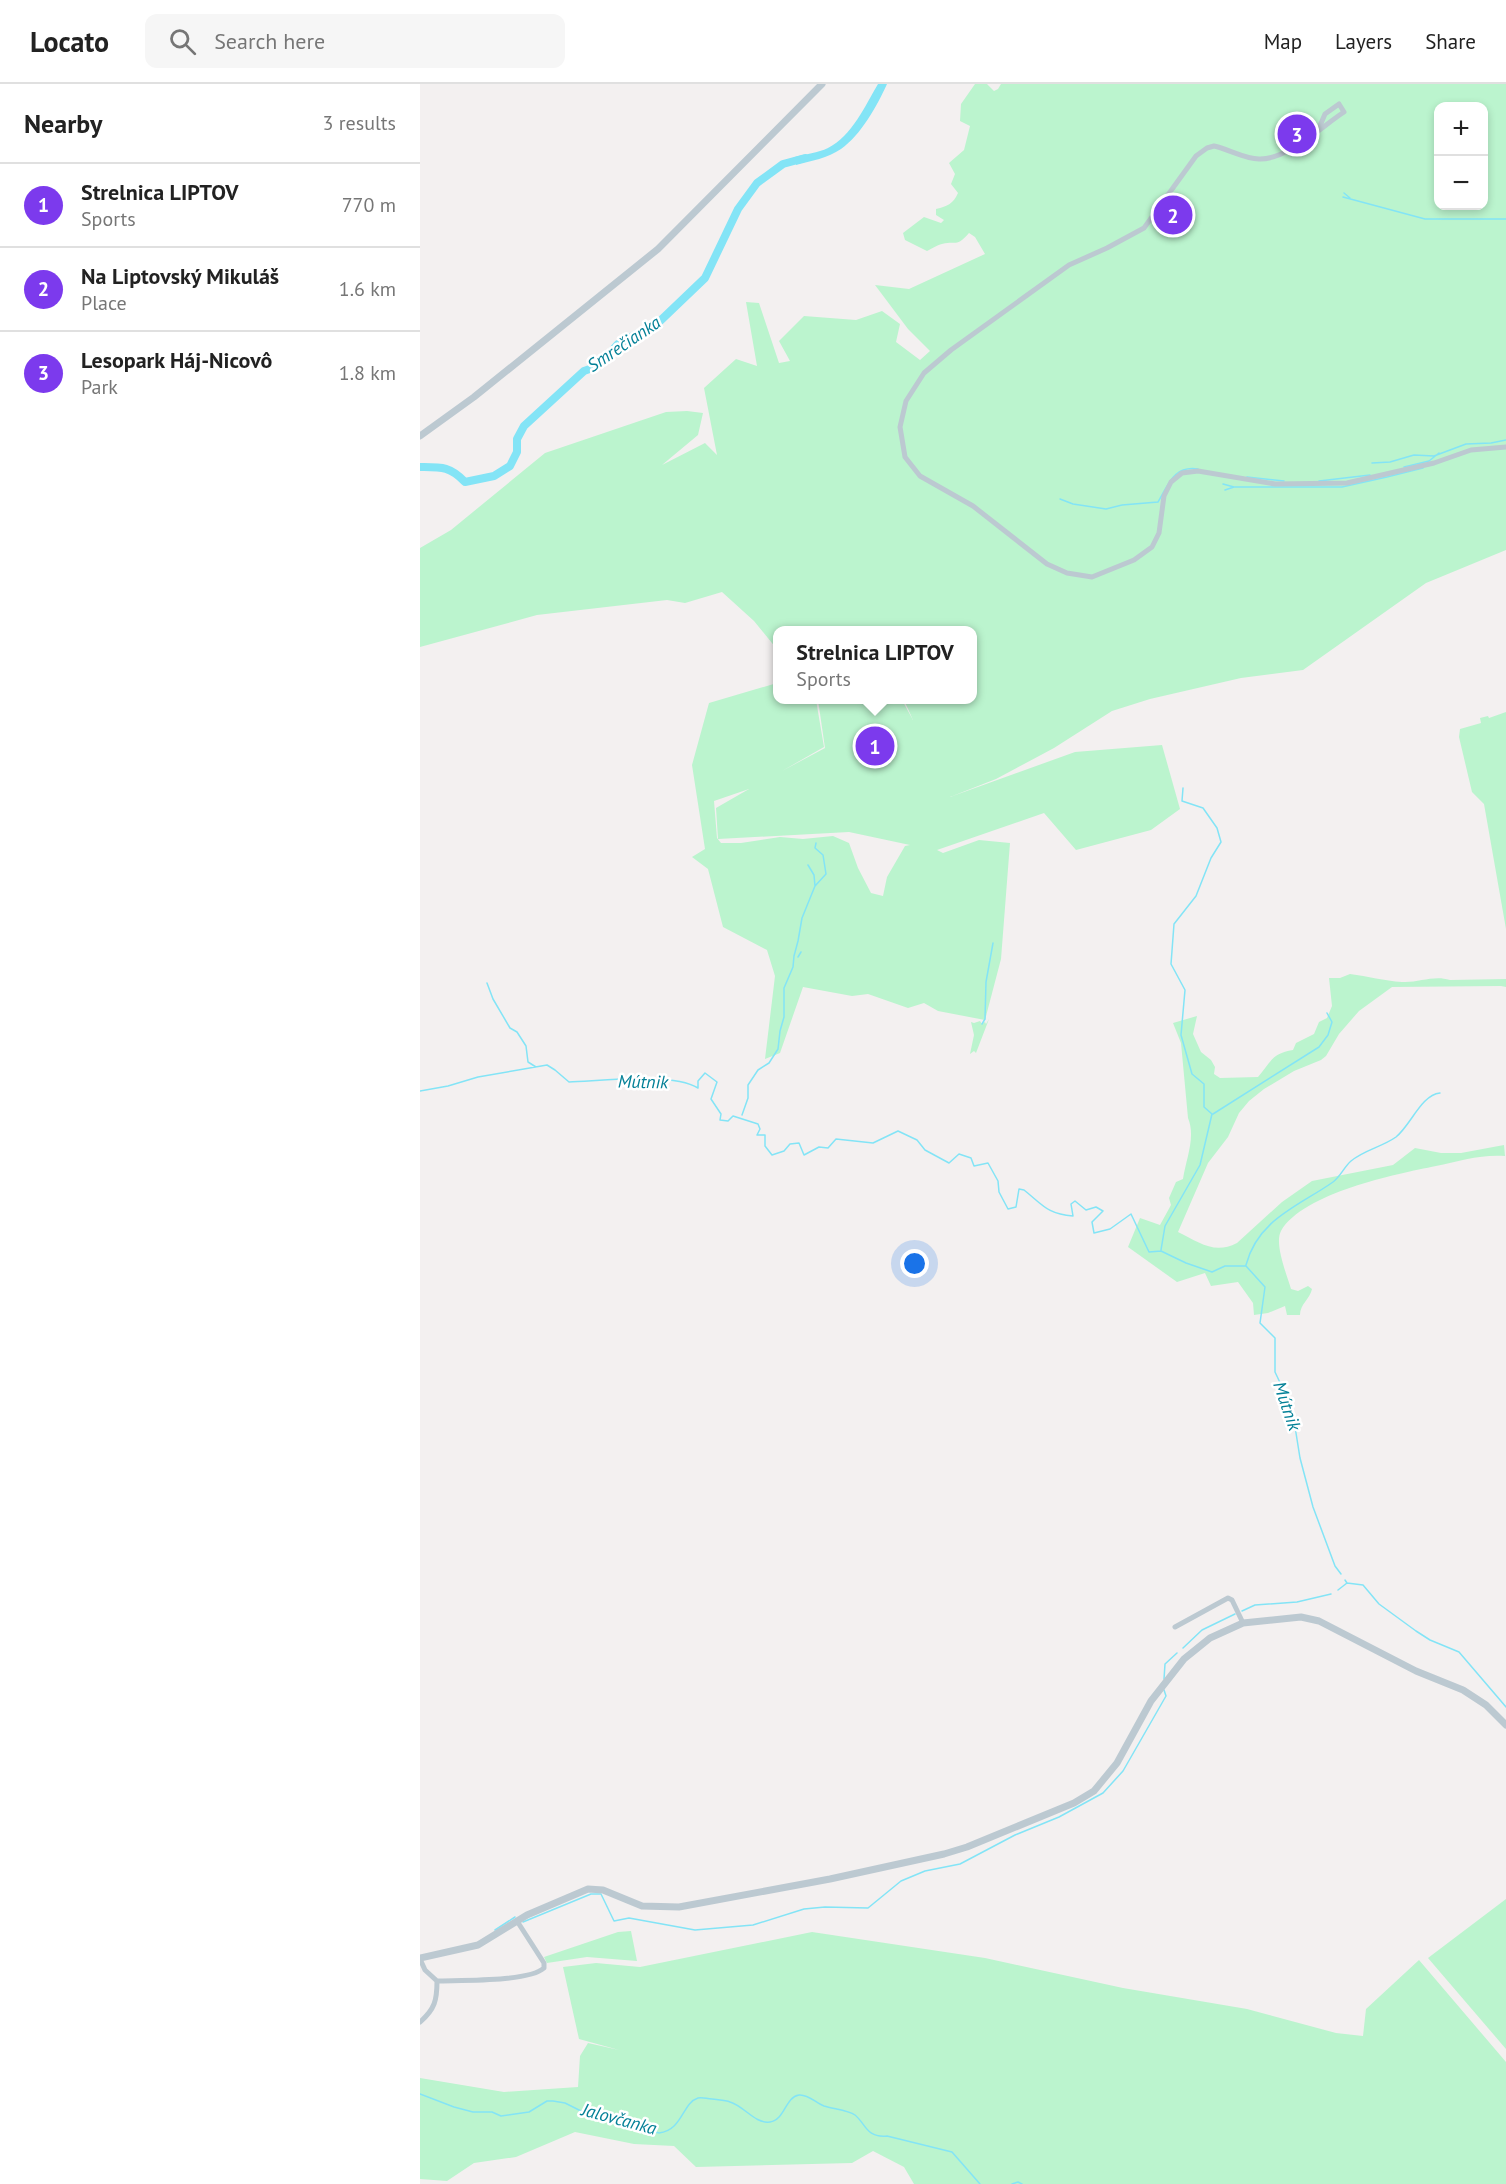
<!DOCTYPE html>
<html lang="en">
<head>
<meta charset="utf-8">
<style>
  :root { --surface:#fff; --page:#f6f6f6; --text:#222; --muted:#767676; --line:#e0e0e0; --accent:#7c3aed }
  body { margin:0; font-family:"PT Sans",sans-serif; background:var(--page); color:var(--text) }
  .controls { position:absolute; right:18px; top:18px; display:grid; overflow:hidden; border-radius:12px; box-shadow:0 3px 9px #0003 }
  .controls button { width:54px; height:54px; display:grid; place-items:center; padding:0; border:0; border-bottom:2px solid var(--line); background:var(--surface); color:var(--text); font:30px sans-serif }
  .you { position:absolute; left:495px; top:1180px; width:21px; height:21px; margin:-15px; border:4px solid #fff; border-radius:50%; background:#1a73e8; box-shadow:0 0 0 9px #1a73e833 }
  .badge { display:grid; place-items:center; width:39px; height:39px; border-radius:50%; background:var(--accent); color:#fff; font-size:20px; font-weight:700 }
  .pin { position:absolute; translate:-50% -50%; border:3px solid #fff; box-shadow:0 2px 6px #0006 }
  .popup { position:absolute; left:353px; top:542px; width:204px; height:78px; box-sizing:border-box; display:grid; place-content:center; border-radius:12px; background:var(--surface); filter:drop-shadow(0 2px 4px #0005); font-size:20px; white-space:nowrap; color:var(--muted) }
  .popup b { font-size:22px; color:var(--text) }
  .popup::after { content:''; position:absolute; left:50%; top:100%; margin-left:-12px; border:12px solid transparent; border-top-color:var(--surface) }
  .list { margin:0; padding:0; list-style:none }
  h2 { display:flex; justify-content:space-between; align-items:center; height:78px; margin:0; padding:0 24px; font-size:26px }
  h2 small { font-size:20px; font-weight:400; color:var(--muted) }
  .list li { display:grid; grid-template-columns:39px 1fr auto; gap:18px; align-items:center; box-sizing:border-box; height:84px; padding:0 24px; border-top:2px solid var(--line) }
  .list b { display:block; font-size:22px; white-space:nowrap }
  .list p { margin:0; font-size:20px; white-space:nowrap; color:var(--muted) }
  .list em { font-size:20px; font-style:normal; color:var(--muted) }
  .icon { flex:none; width:33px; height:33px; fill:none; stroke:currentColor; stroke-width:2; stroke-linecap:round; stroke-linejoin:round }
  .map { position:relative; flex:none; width:1086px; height:2100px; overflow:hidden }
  header { display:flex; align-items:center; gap:36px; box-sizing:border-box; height:84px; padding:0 30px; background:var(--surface); border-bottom:2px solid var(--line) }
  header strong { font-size:28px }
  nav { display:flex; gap:33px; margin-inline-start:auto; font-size:21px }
  .search { width:420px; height:54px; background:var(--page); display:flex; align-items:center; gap:15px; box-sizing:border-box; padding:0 21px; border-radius:12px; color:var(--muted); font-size:22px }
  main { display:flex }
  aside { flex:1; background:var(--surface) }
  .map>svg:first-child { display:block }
  .green { fill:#bbf4ce; fill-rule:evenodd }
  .water { fill:#83e4f6 }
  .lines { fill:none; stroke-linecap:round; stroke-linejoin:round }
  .stream { stroke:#83e4f6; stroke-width:1.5 }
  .river { stroke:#83e4f6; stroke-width:8 }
  .minor { stroke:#bcc9d1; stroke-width:5 }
  .tertiary { stroke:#bcc9d1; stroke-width:7 }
  .labels { text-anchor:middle; stroke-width:5; stroke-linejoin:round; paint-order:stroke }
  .water-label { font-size:18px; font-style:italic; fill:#038097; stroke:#fff }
</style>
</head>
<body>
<header>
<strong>Locato</strong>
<div class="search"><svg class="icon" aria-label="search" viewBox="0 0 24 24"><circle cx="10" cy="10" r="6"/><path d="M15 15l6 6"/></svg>Search here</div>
<nav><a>Map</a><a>Layers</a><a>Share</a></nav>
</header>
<main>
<aside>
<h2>Nearby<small>3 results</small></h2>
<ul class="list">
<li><span class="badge">1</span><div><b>Strelnica LIPTOV</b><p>Sports</p></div><em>770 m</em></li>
<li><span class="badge">2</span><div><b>Na Liptovský Mikuláš</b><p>Place</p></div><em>1.6 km</em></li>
<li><span class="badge">3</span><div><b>Lesopark Háj-Nicovô</b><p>Park</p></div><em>1.8 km</em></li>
</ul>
</aside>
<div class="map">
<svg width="1086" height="2100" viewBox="0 0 1086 2100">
  <rect width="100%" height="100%" fill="#f3f0f0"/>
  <!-- green -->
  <path class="green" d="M555,0H567L574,7L578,5L581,0H1086V466L1006,499L883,586L821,594L730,615L692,627L634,664L576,695L530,713L655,668L742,661L760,725L731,746L656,766L624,729L517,766L523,769L559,756L590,759L581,875L565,936L518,927L504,919L488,924L448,910L432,912L383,903L360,969L345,975L355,892L347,866L303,843L288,785L272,773L285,765L272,681L289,619L357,599L358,616H396L404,663L362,687L405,664L398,616H482L493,636L484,616H552V546H358L357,564H356L334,537L302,508L265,519L247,516L117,531L0,563V464L31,446L125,369L246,328L267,327L283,329L278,351L242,381L285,359L297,371L284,304L316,275L337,282L326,218L339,219L359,279L370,277L359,257L384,232L436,236L462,227L480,240L476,258L500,276L510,267L488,245L455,201L489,205L565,170L555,153L549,149C536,164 537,156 522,160C517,161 511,165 507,167L485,156L483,149L504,133L521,139L524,136L516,131V125C528,122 533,120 538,109L531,100L535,90L529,79L544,66L550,42L540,37L541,20ZM1018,22H1064V122H1018ZM329,705L296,724L298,755L429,748L490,761L485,762L467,793L463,812L451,809L438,784L429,759L413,752L383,755L360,753L321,759H301L297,754L294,717Z
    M1086,628V845L1064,720L1052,708L1039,653L1040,645L1061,639L1060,634L1068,632L1069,634Z
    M930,890C948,892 964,897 982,898C999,899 1013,891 1030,896L1086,895V903L1081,902L972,903L939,927L919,950L906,972L901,976L874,987L844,1005L829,1017L819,1029L808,1053L788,1079L758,1148C779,1158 794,1171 817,1159L862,1118L892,1097L973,1081L995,1064L1021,1069H1041L1084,1061L1085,1072C1063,1070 1038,1077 1016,1082C976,1090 883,1109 861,1147C854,1160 867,1191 871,1205L878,1207L888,1202L892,1205C890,1215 880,1220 880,1231H867L865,1222L848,1229L834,1231L833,1219L818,1198L791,1202L785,1189L757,1198L708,1163L720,1134L740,1141L751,1121L749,1114L756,1098L763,1095C766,1075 776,1053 768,1034L761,959L753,939L777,932L773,950L781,968L791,976L795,983L794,990L800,994L838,993C850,979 852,969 873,966L876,959L894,950L899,938L907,934L912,922L909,894H920Z
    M569,935L556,969L554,967L550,970L554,951L551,938L554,939L560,937L562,940L565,938L566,940Z
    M1086,1815V1965L1008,1874Z
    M211,1847L217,1877L167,1873L127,1879L124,1873L198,1848Z
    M392,1848L565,1874L703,1904L827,1925L916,1949L943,1952L946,1925L999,1876L1086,1978V2100H494L484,2083L453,2067L432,2079L276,2083L254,2062L214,2060L155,2048L96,2073L54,2079L27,2097L0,2095V1994L84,2008L158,2003L160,1972L168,1959L199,1966L159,1955L143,1883L176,1879L220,1883Z"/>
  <!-- water -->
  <path class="water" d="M458,0H467C457,22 441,51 421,65C408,74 391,77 376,81L375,73C385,70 398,69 408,64C432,52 445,22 458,0Z"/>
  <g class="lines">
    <!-- stream -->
    <path class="stream" d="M924,109L930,114
      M923,113L1005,135H1086
      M952,379L970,378L994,371L1014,372L1046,360L1071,359L1086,356
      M984,383L1009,377L1019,369
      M827,393L864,397
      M967,393L1003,384
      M899,397L950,391
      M803,400L814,403
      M805,406L814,403H922L967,393
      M640,415L653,420L686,425L702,421L738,418C748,402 753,381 778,385
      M388,781L394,791L395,802
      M378,873L381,868
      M67,899L73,915L90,944L97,948L106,962L108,978L116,983
      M562,940L565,935L566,898L573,859
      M0,1007L28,1002L58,993L127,981L135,986L149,998C181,997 253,988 278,1004V997L285,989L297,998L291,1015L301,1030L300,1036L308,1037L313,1032L338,1040L340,1045L337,1051H345V1062L352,1071L364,1067L370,1060L379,1059L384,1071L399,1063L408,1064L416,1055L453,1059L478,1047L497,1056L505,1066L529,1079L539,1070L551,1074L554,1082L568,1079L578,1097L579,1108L588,1125L596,1123L599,1105L604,1106C623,1121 627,1130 653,1132L651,1120L655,1117L666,1126L676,1123L683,1127L672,1138L674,1149L690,1145L711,1130L729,1168L741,1167L766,1179L792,1188L805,1182H826L845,1203L840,1239L855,1254V1288L872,1324L880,1374L893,1423L915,1482L921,1490
      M793,1030L899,963L908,951L912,938L907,929
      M322,1031L328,1014V1001L338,986L349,979L358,965L360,947L364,933V904L373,883L374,872L378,857L382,834L395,802L406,790L403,771L395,764L396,759
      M741,1166L745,1142L780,1081L792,1030L784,1023V1000L772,990L761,951L765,906L751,880L754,840L776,812L791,774L801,758L797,744L783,724L762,717L763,704
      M826,1181C838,1135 879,1122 913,1098C921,1092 924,1083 931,1077C944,1066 962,1063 976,1053C991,1041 1001,1011 1020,1009
      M925,1496L927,1499L943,1501L959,1520L996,1547L1010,1556L1039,1568L1086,1623
      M918,1506L927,1499
      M822,1527L835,1521L877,1518L911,1510
      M763,1564L782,1546L815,1530
      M744,1595L745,1580L757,1569
      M103,1838L171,1810H181L194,1837L209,1834L275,1846L333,1841L384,1825L405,1823L448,1824L481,1797L505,1787L540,1780L595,1751L639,1733L683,1709L703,1687L746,1612L744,1606
      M75,1846L95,1833
      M0,2010L34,2023L53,2028H72L81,2032L109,2028L127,2017H133L145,2019L161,2027L239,2049C263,2046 262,2019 278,2014C283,2013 287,2015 292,2015C298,2016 305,2016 310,2018C324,2022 335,2040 350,2038C365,2036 365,2013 379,2011C388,2010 396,2019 404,2022C413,2025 428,2026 435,2031C446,2040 446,2054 467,2052L532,2068L560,2100
      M592,2100L598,2098L602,2100"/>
    <!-- river -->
    <path class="river" d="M0,383C21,383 30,382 45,398L74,392L90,382L97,368V355L104,342L164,287L178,282L198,260L239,238L285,194L318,125L337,99L363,80L385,74"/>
    <!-- minor -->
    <path class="minor" d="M899,44L905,30L919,20L924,28C901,43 867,76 839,75C825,75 808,65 794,62L787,64L776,72L724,144L687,164L649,181L531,266L504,289L486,317L480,343L485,373L500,392L553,422L627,480L647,489L672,493L714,476L732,463L739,449L744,412L751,398L762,389L778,387L855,400L927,399L1014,379L1051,366L1086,363
      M755,1543L808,1514L812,1516L823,1539
      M0,1875L5,1886L17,1897C17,1916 15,1925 0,1938
      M17,1897C39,1896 109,1898 124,1884V1879L97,1837"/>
    <!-- tertiary -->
    <path class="tertiary" d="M0,352L54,313L238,165L402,0
      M0,1874L58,1861L107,1831L168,1805L183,1806L222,1822L259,1823L410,1795L524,1770L547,1763L654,1719L674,1707L697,1679L731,1617L764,1575L790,1554L823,1539L881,1533L899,1537L996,1587L1043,1606L1066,1621L1086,1641"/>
  </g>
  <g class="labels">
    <!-- water labels -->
    <g class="water-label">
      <text transform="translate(204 260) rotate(-34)" y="6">Smrečianka</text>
      <text transform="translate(223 998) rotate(1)" y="6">Mútnik</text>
      <text transform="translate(867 1322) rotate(71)" y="6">Mútnik</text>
      <text transform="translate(199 2035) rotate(15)" y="6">Jalovčanka</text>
    </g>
  </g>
</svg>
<div class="controls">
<button>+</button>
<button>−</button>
</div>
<div class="you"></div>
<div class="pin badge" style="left:455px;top:662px">1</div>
<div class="popup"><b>Strelnica LIPTOV</b>Sports</div>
<div class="pin badge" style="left:753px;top:131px">2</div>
<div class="pin badge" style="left:877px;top:50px">3</div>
</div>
</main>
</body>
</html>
